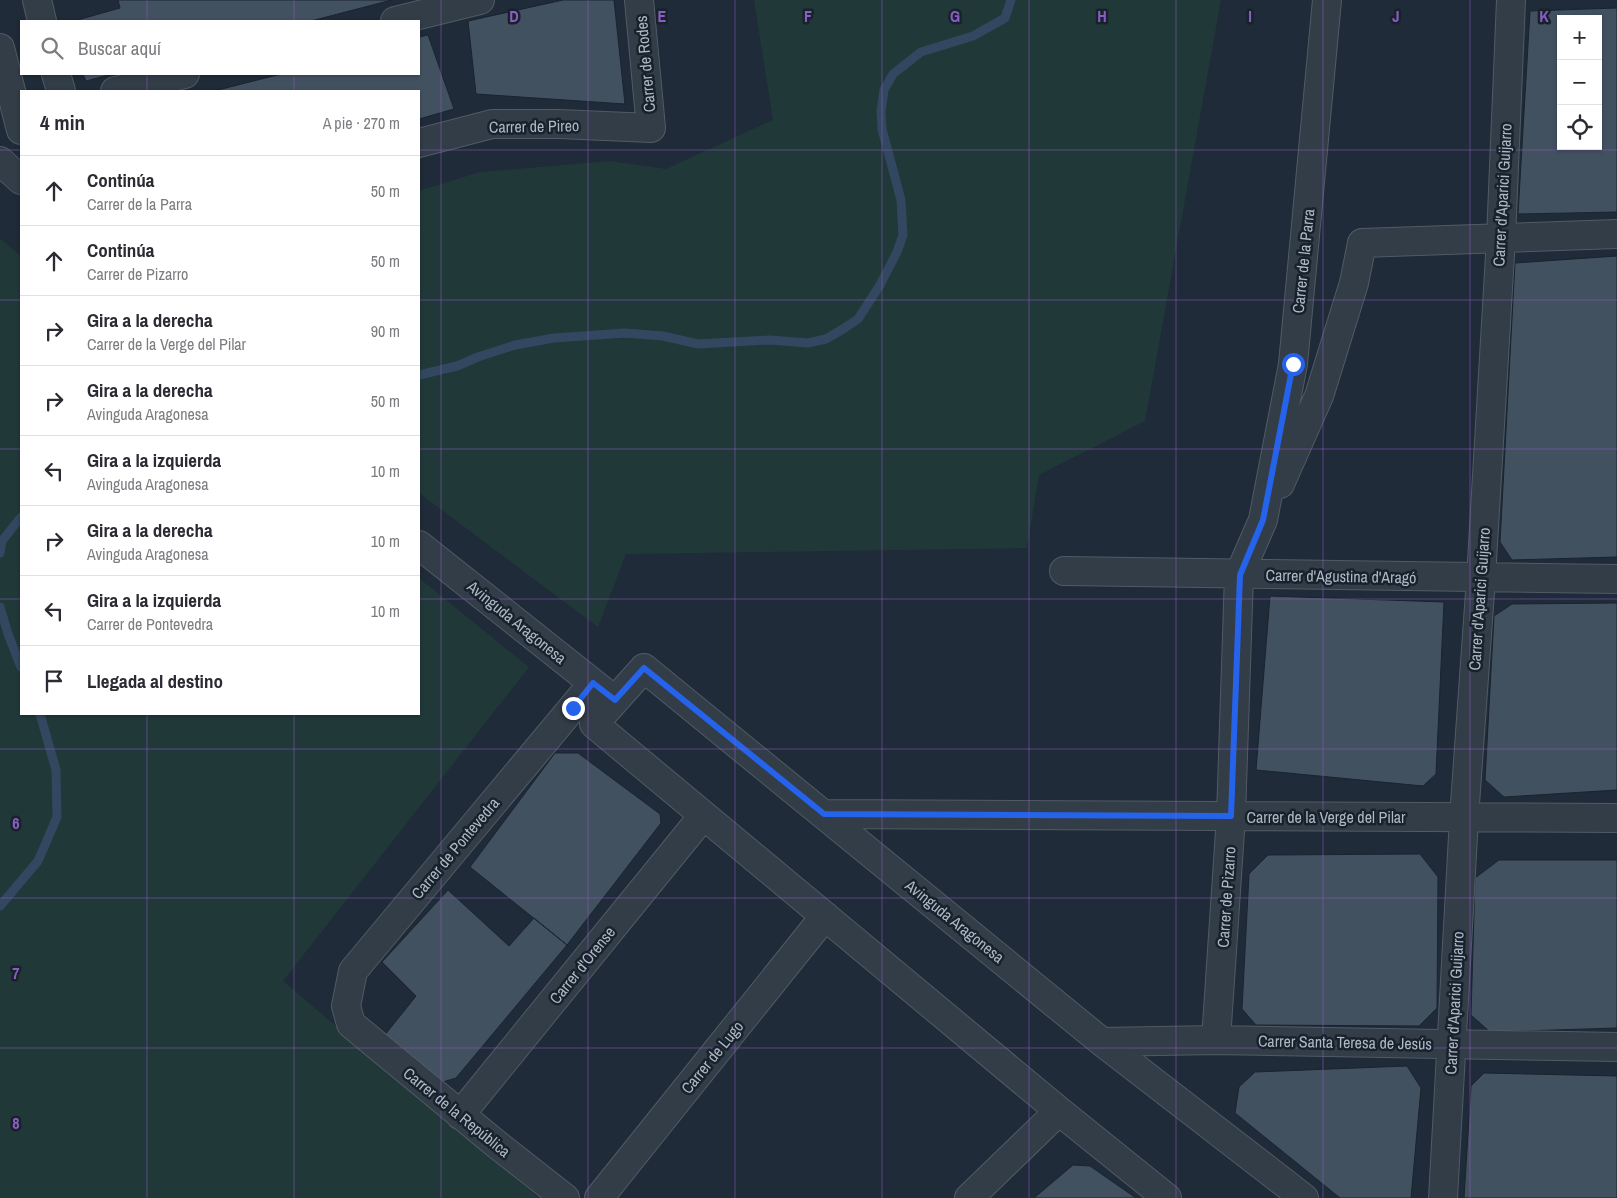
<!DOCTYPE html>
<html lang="es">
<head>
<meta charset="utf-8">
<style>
  :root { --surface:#fff; --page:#f2f2f3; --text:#2b2b33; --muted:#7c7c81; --line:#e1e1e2 }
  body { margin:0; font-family:"Archivo Narrow",sans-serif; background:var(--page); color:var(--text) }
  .controls { position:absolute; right:15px; top:15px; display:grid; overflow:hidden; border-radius:0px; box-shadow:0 1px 4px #0004 }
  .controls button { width:45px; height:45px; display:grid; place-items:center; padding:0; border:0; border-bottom:1px solid var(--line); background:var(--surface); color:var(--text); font:25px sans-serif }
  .stop { position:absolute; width:15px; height:15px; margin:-11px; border:4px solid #2563eb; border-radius:50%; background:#fff }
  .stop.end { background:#2563eb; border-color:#fff; box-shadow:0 1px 5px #0008 }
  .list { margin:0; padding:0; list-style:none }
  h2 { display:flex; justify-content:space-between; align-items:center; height:65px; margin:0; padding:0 20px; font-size:21px }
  h2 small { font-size:16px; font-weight:400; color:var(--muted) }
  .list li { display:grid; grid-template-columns:32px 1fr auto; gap:15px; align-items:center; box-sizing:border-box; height:70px; padding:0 20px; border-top:1px solid var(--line) }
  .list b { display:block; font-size:19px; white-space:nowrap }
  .list p { margin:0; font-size:16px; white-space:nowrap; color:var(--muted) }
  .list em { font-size:16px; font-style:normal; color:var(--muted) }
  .icon { flex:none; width:28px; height:28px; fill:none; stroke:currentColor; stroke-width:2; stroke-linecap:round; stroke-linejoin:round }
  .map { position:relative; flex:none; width:1617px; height:1198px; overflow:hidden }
  .search { position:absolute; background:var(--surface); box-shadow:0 1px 4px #0004; left:20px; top:20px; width:400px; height:55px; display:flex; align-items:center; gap:12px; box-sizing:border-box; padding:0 18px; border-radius:0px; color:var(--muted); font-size:19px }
  .panel { position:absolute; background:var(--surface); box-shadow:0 1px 4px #0004; left:20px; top:90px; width:400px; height:625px; border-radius:0px }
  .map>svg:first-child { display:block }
  .green { fill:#213839 }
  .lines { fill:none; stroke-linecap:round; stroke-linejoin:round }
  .stream { stroke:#324860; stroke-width:9 }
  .building { fill:#425160; stroke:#1a242f; fill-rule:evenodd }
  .street-casing { stroke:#505b66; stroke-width:30 }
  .street { stroke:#333d48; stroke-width:28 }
  .route { stroke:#2563eb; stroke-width:6 }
  .grid { fill:none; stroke:#8c5dc1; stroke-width:1; stroke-opacity:0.55 }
  .labels { text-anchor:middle; stroke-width:5; stroke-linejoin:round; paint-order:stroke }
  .street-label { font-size:16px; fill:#adb8c5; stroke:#18222d }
  .grid-label { font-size:16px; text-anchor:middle; font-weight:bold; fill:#8c5dc1; stroke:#18222d; stroke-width:5; stroke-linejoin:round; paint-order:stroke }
</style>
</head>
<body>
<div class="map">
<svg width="1617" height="1198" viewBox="0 0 1617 1198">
  <rect width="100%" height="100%" fill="#1f2b38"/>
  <!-- green -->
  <path class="green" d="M754,0H1221L1145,421L1039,475L1027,548L626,554L598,627L419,493V191L480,172L610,161L666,169L773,120Z
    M0,240H2L21,256V714H419V578L529,667L283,981L539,1198H0Z"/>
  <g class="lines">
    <!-- stream -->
    <path class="stream" d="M419,375L457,366L478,357L515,345L554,338L625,333L663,336L698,344L770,340L808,343L826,339L843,329L858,319L880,285L897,252L903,235L901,200L882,129L881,111L884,90L893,74L921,52L973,36L1005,18L1011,0
      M0,553L2,541L21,517
      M0,607L8,634L21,667
      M0,906L38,861L57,817L56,770L40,714"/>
  </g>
  <!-- building -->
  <path class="building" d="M118,0H392L311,21H74L120,8Z
    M563,0H614L625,104L476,94L468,21Z
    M1617,8V212L1518,214L1530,11ZM1561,19H1598V146H1561Z
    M428,35L454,109L419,119V91H214L281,74H419V37Z
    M83,74H112L86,81Z
    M1617,256V557L1512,560L1500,542L1515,263Z
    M1270,596L1444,602L1436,774L1423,786L1256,770Z
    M1617,603V790L1504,797L1485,780L1494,616L1512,604Z
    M555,753H578L660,814L661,823L567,945L470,867Z
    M1420,854L1438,877L1437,1008L1419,1026L1256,1025L1242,1009L1249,874L1268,855Z
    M1499,860H1617V1028L1490,1032L1471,1015L1475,878Z
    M448,890L509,946L534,918L567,945L456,1078L436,1084L384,1036L416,996L382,962Z
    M1407,1066L1421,1088L1411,1198H1340L1235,1113L1239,1087L1255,1072Z
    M1484,1073L1617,1076V1198H1464L1471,1086Z
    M1073,1165L1090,1166L1136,1198H1034Z"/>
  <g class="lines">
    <!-- street casing -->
    <g class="street-casing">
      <path id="street" d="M37,0L42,21
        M395,21L480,0
        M0,48L21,130
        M56,74L61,91
        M115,91L185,74
        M419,143L492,124H559L651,128L639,0
        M0,161L21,180
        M1280,484L1319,396L1354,283L1362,243L1617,234
        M419,545L608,695
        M1064,571L1617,579
        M824,814L1617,818
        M1216,1040L1231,816L1239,575L1263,520L1293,364L1327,0
        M1102,1042L1216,1040L1617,1047
        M460,1115L703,816
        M565,1198L495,1143L351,1024L346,1006L353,971L593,683
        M599,1198L825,916
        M969,1198L1059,1111
        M1167,1198L1059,1111L594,724L644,668L1102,1042L1304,1198
        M1443,1198L1464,818L1481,578L1501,238L1511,0"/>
    </g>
    <!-- street -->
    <use href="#street" class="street"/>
  </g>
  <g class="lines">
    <!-- route -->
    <path class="route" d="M573,708L593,683L615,700L644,668L824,814L1231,816L1240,575L1263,520L1293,364"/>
  </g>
  <!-- grid -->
  <path class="grid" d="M147,0V21M294,0V21M441,0V1198M588,0V1198M735,0V1198M882,0V1198M1029,0V1198M1176,0V1198M1323,0V1198M1470,0V1198M147,74V91M294,74V91M0,150H21M419,150H1617M0,300H21M419,300H1617M0,449H21M419,449H1617M0,599H21M419,599H1617M147,714V1198M294,714V1198M0,749H1617M0,898H1617M0,1048H1617"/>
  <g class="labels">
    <!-- street labels -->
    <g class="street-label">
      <text transform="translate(645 64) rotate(-95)" y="6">Carrer de Rodes</text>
      <text transform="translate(534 126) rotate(-1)" y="6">Carrer de Pireo</text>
      <text transform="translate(1502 195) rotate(-87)" y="6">Carrer d'Aparici Guijarro</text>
      <text transform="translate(1303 261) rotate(-84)" y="6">Carrer de la Parra</text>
      <text transform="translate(1341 576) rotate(1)" y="6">Carrer d'Agustina d'Aragó</text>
      <text transform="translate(1479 599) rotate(-86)" y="6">Carrer d'Aparici Guijarro</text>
      <text transform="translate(517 622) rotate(39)" y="6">Avinguda Aragonesa</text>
      <text x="1326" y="823">Carrer de la Verge del Pilar</text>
      <text transform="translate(455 848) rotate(-50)" y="6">Carrer de Pontevedra</text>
      <text transform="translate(1226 897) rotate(-86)" y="6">Carrer de Pizarro</text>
      <text transform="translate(955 921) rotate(39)" y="6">Avinguda Aragonesa</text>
      <text transform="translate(582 965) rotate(-51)" y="6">Carrer d'Orense</text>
      <text transform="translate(1454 1003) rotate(-87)" y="6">Carrer d'Aparici Guijarro</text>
      <text transform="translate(1345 1042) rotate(1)" y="6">Carrer Santa Teresa de Jesús</text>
      <text transform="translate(712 1057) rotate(-51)" y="6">Carrer de Lugo</text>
      <text transform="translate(457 1112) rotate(39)" y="6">Carrer de la República</text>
    </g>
  </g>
  <g class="grid-label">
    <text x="514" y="22">D</text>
    <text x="662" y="22">E</text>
    <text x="808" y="22">F</text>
    <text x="955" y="22">G</text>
    <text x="1102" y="22">H</text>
    <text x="1250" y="22">I</text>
    <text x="1396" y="22">J</text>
    <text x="1544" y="22">K</text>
    <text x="16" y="829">6</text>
    <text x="16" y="979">7</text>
    <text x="16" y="1129">8</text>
  </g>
</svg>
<div class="controls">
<button>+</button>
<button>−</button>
<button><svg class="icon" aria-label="locate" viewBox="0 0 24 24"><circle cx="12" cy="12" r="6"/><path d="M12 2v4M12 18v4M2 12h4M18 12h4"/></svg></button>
</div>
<div class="stop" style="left:1293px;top:364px"></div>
<div class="stop end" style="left:573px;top:708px"></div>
<div class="search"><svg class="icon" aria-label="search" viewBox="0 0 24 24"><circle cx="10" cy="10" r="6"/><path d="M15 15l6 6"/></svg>Buscar aquí</div>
<section class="panel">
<h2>4 min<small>A pie · 270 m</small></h2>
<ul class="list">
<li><svg class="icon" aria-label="ahead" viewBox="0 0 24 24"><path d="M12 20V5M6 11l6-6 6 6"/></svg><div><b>Continúa</b><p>Carrer de la Parra</p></div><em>50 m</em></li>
<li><svg class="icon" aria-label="ahead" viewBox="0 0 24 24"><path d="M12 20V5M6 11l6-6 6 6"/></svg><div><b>Continúa</b><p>Carrer de Pizarro</p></div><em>50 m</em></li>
<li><svg class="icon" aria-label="right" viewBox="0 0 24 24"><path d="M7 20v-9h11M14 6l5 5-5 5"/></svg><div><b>Gira a la derecha</b><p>Carrer de la Verge del Pilar</p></div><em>90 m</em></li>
<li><svg class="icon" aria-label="right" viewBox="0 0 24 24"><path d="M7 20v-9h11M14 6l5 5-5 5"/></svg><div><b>Gira a la derecha</b><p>Avinguda Aragonesa</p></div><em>50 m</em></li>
<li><svg class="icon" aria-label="left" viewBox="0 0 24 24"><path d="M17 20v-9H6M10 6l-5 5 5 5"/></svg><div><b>Gira a la izquierda</b><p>Avinguda Aragonesa</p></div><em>10 m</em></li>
<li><svg class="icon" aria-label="right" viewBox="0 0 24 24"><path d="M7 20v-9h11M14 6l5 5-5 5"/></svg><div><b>Gira a la derecha</b><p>Avinguda Aragonesa</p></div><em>10 m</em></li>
<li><svg class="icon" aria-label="left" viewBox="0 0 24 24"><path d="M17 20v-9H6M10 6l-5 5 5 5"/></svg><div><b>Gira a la izquierda</b><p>Carrer de Pontevedra</p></div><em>10 m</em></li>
<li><svg class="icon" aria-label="arrive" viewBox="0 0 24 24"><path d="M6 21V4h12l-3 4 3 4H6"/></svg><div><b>Llegada al destino</b></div></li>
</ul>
</section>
</div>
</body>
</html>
